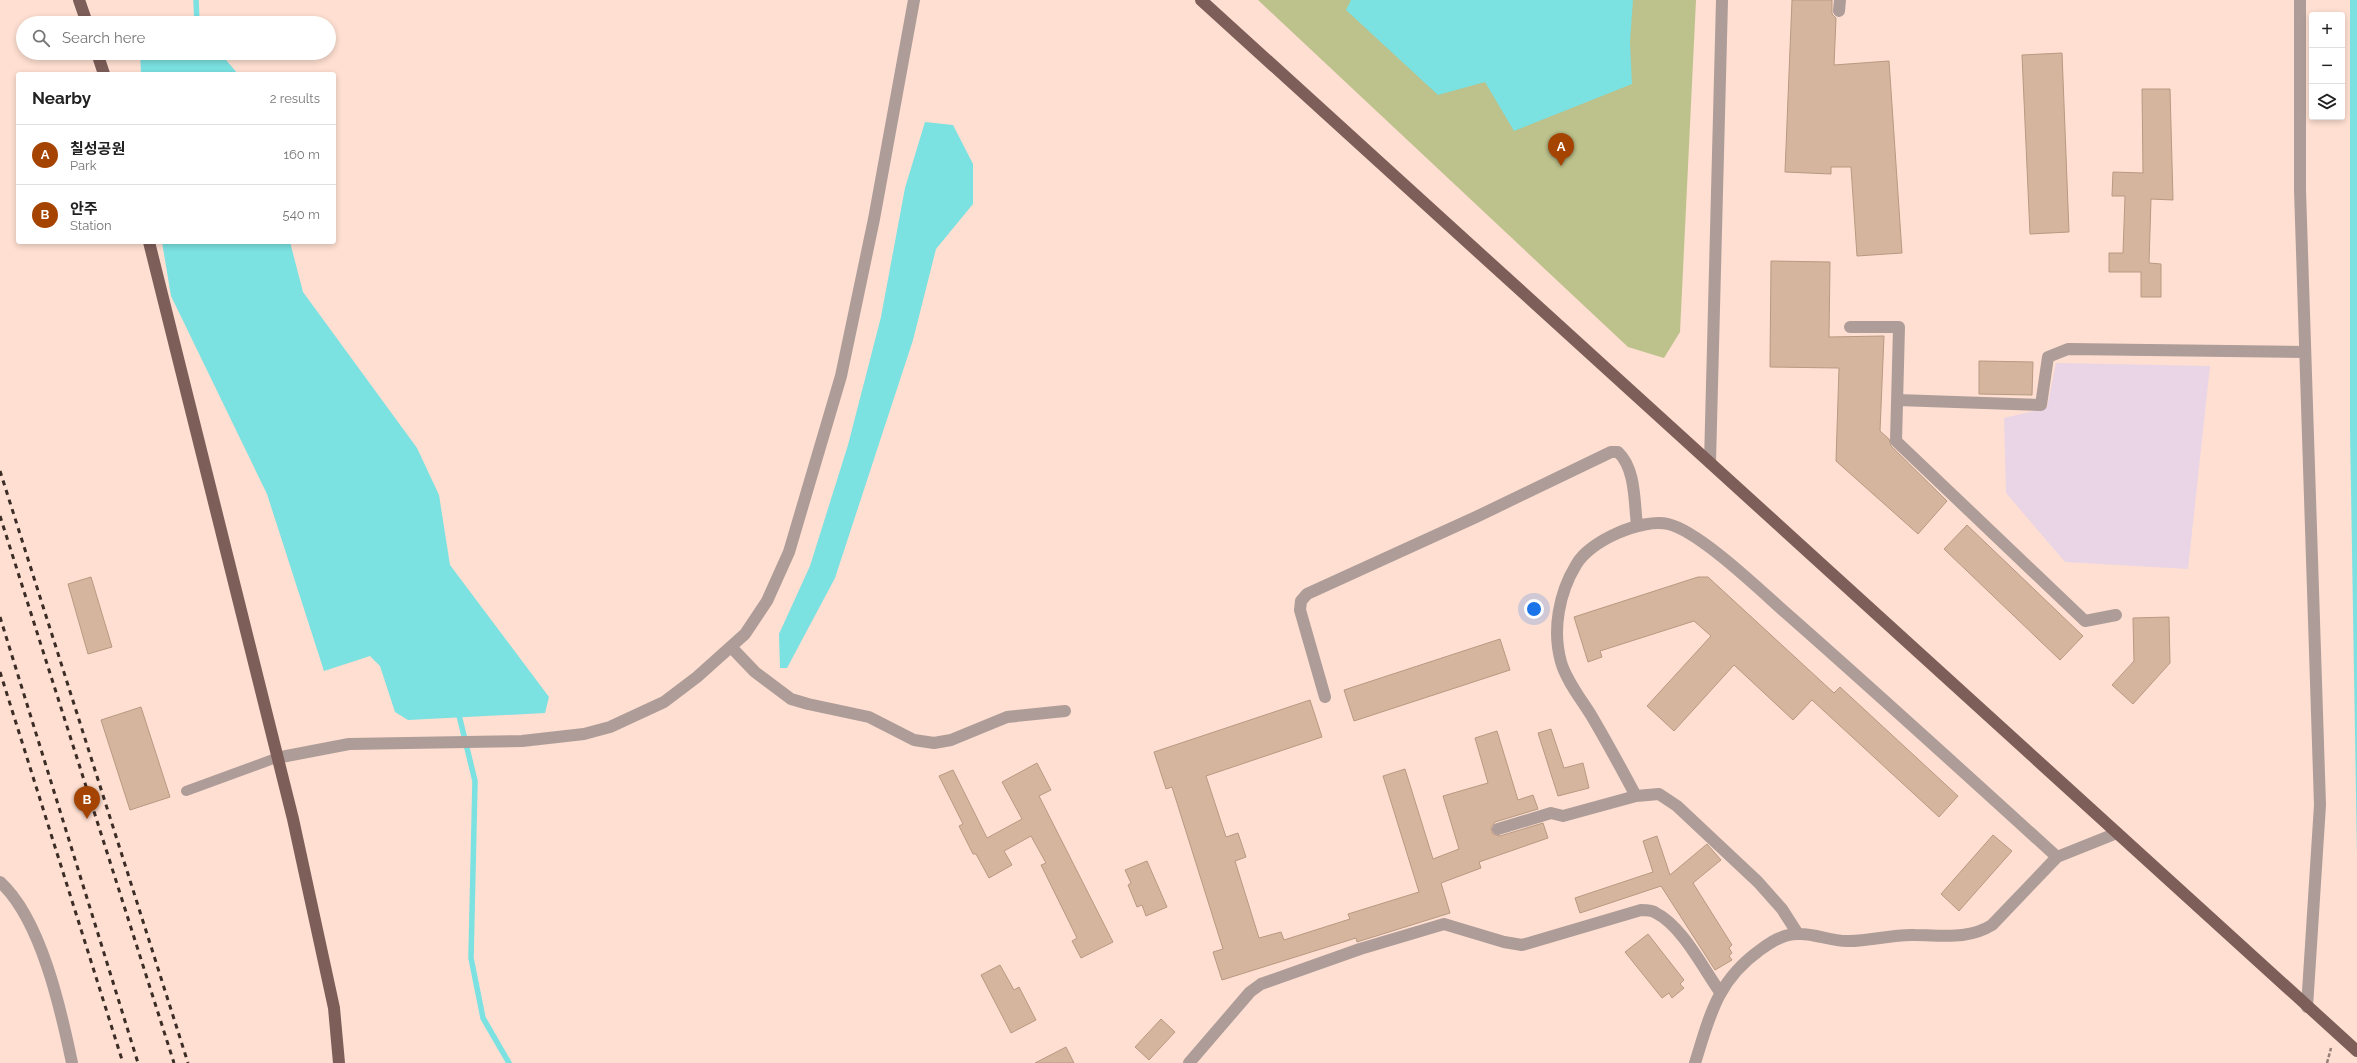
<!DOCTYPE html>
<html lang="en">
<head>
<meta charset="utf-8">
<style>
  :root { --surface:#fff; --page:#f2f2f2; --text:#222; --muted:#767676; --line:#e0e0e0; --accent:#a54300 }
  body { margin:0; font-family:Raleway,"Noto Sans KR",sans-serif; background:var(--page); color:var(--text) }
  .controls { position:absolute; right:12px; top:12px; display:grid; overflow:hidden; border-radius:4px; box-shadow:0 2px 6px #0003 }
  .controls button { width:36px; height:36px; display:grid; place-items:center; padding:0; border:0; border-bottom:1px solid var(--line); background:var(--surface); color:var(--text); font:20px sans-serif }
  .you { position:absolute; left:1534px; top:609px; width:14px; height:14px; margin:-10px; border:3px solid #fff; border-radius:50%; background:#1a73e8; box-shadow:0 0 0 6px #1a73e833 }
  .badge { display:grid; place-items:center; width:26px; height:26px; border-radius:50%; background:var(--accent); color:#fff; font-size:13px; font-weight:700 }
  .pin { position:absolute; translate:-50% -33px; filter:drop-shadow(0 1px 2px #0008) }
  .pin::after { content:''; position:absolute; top:21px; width:14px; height:12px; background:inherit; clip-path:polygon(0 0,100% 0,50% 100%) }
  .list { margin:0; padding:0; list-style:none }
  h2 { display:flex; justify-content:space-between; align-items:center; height:52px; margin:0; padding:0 16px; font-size:17px }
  h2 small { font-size:13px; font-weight:400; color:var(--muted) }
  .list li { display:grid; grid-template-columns:26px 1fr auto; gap:12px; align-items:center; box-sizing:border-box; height:60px; padding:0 16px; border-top:1px solid var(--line) }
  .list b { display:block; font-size:15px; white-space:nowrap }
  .list p { margin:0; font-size:13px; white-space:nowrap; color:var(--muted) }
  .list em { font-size:13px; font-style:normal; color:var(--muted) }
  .icon { flex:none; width:22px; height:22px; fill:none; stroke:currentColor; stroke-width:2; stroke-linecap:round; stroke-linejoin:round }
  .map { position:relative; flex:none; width:2357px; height:1063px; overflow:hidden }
  .search { position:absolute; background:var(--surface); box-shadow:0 2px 6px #0003; left:16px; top:16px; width:320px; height:44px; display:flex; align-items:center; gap:10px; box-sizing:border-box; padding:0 14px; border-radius:22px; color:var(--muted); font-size:15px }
  .panel { position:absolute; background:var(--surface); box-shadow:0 2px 6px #0003; left:16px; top:72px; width:320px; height:172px; border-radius:4px }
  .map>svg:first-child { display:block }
  .commercial { fill:#e9d5e5 }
  .green { fill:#bdc18b }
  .water { fill:#7be1e1 }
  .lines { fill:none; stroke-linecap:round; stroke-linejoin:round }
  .stream { stroke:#7be1e1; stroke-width:5.5 }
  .building { fill:#d5b59d; stroke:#b89982 }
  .path { stroke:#967f76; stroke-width:2.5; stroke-dasharray:4 2; stroke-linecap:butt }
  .service { stroke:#ae9c98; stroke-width:10 }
  .minor { stroke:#ae9c98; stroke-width:12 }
  .tertiary { stroke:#ae9c98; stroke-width:12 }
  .primary { stroke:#7d5e59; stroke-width:12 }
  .rail { stroke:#3b2c26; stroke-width:3; stroke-dasharray:5 5; stroke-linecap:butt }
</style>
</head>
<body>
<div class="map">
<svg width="2357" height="1063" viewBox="0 0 2357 1063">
  <rect width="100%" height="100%" fill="#fedfd1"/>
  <!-- commercial -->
  <path class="commercial" d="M2056,363L2210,366L2188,569L2065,562L2006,493L2004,418L2047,408Z"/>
  <!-- green -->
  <path class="green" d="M1258,0H1696L1680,332L1664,358L1628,347Z"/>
  <!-- water -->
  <path class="water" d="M1351,0H1633L1630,42L1632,84L1514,131L1485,82L1438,95L1346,10Z
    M2350,0H2357V855L2350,428Z
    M140,53H220L238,74H141Z
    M925,122L953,125L973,164V204L936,249L913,340L835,578L787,668H780L779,634L810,566L848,445L881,317L905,188Z
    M162,242H290L303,292L417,448L439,495L450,565L549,697L545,713L408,720L395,712L380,666L370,656L324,671L267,494L171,296Z"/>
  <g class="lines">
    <!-- stream -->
    <path class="stream" d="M196,0L197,23
      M458,711L475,781L471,958L483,1018L509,1063"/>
  </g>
  <!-- building -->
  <path class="building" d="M1792,0H1832V14L1836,18L1834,65L1889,61L1902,253L1857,256L1851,167H1831V174L1785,172Z
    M2062,53L2069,232L2030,234L2022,55Z
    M2142,89H2170L2173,200L2151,199L2149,263L2161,264V297H2141V272H2109V253H2123L2125,196H2112L2113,172L2143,173Z
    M1771,261L1830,262L1829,337L1884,336L1880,431L1889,439L1891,446L1947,501L1918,534L1836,461L1839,368L1770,367Z
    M1979,361L2033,362L2032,395L1979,394Z
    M1967,525L2083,636L2060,660L1944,549Z
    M91,577L112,647L88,654L68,584Z
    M1698,577H1708L1834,693L1840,687L1958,796L1939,817L1812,700L1793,720L1734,665L1674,731L1647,706L1711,636L1694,621L1600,651L1602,657L1588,662L1574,617Z
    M2169,617L2170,663L2133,704L2112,685L2134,661L2133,618Z
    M1500,639L1510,670L1354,721L1344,690Z
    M1310,700L1322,737L1206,776L1226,837L1238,833L1246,857L1235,861L1259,938L1281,932L1284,940L1350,919L1348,914L1419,892L1383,776L1405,769L1433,859L1459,849L1443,796L1488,783L1475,738L1497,731L1518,800L1533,795L1538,809L1495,822L1491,828L1493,834L1500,836L1543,823L1548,838L1479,862L1481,868L1441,883L1450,913L1357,942L1356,938L1222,980L1213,952L1223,949L1172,787L1166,789L1154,752Z
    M141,707L170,797L130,810L101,720Z
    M1551,729L1564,768L1583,763L1589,788L1558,796L1538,733Z
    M1037,763L1051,790L1039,796L1113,942L1081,958L1072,941L1077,938L1041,865L1046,863L1031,836L1004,851L1012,865L989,878L976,854H973L959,826L963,824L939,776L953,770L987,838L1022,819L1002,782Z
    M1993,835L2012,851L1959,911L1941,894Z
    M1657,836L1670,875L1707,844L1721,860L1693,883L1732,945L1729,948L1732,953L1729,956L1732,960L1715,970L1661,886L1580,913L1575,898L1653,872L1643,841Z
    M1147,861L1167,907L1146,916L1142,905L1137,907L1128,885L1131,883L1125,870Z
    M1648,934L1684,980L1680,984L1684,988L1672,998L1669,993L1662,998L1625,952Z
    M1000,965L1014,990L1019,987L1036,1020L1011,1033L981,975Z
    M1161,1019L1175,1032L1149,1060L1135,1047Z
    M1066,1047L1074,1063H1035Z"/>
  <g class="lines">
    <!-- path -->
    <path class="path" d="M2327,1063L2331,1048"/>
    <!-- service -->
    <path class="service" d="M186,791L276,758"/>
    <!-- minor -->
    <path class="minor" d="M2300,0V190L2320,805L2307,1007
      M1839,11L1840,0
      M1850,327H1899L1896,441L2085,621L2116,615
      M1898,400L2041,405L2048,357L2068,349L2305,352
      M732,648L755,672L791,699L808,704L869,717L914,740L934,743L951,740L1007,717L1065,711
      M1325,697L1300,610L1301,601L1307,594L1476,517L1611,452H1618C1636,469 1634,502 1637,525
      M1636,796C1621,768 1607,742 1591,715C1581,699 1566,680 1561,662C1552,630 1559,593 1576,565C1589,541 1642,518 1668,524C1699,531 1760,590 1786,613C1877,693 1967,775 2057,857
      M1498,829L1551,813L1563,816L1636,796L1659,794L1677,806L1758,882L1782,909L1798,934
      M0,882C41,919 61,1010 72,1063
      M1189,1063L1250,992L1261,984L1360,949L1444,924L1504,942L1522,945L1641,910C1646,910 1652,910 1656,913C1682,926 1703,968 1720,992
      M1695,1063C1710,1015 1717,981 1760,950C1771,942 1783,934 1798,934C1815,933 1832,942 1849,941C1871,941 1893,934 1915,935C1942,935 1968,940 1992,925L2057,857L2117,833"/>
    <!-- tertiary -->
    <path class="tertiary" d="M1710,462L1722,0
      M276,758L349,744L522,741L584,734L610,727L664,702L697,677L745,634L767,601L789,552L841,376L874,219L914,0"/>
    <!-- primary -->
    <path class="primary" d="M79,0L87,23
      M1201,0L2357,1051
      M97,53L104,74
      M149,242L293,819L334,1008L339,1063"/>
    <!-- rail -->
    <path class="rail" d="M0,471L188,1063
      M0,516L174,1063
      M0,617L138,1063
      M0,672L123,1063"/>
  </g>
</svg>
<div class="controls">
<button>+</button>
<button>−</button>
<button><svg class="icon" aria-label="layers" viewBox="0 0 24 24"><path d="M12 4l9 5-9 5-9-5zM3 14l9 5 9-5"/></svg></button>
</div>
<div class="you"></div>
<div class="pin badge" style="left:1561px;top:166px">A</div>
<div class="pin badge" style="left:87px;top:819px">B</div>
<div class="search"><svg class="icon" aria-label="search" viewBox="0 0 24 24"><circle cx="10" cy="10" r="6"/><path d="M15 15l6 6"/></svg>Search here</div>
<section class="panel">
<h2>Nearby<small>2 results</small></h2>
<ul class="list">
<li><span class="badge">A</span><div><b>칠성공원</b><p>Park</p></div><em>160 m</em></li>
<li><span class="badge">B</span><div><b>안주</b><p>Station</p></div><em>540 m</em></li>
</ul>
</section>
</div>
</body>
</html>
